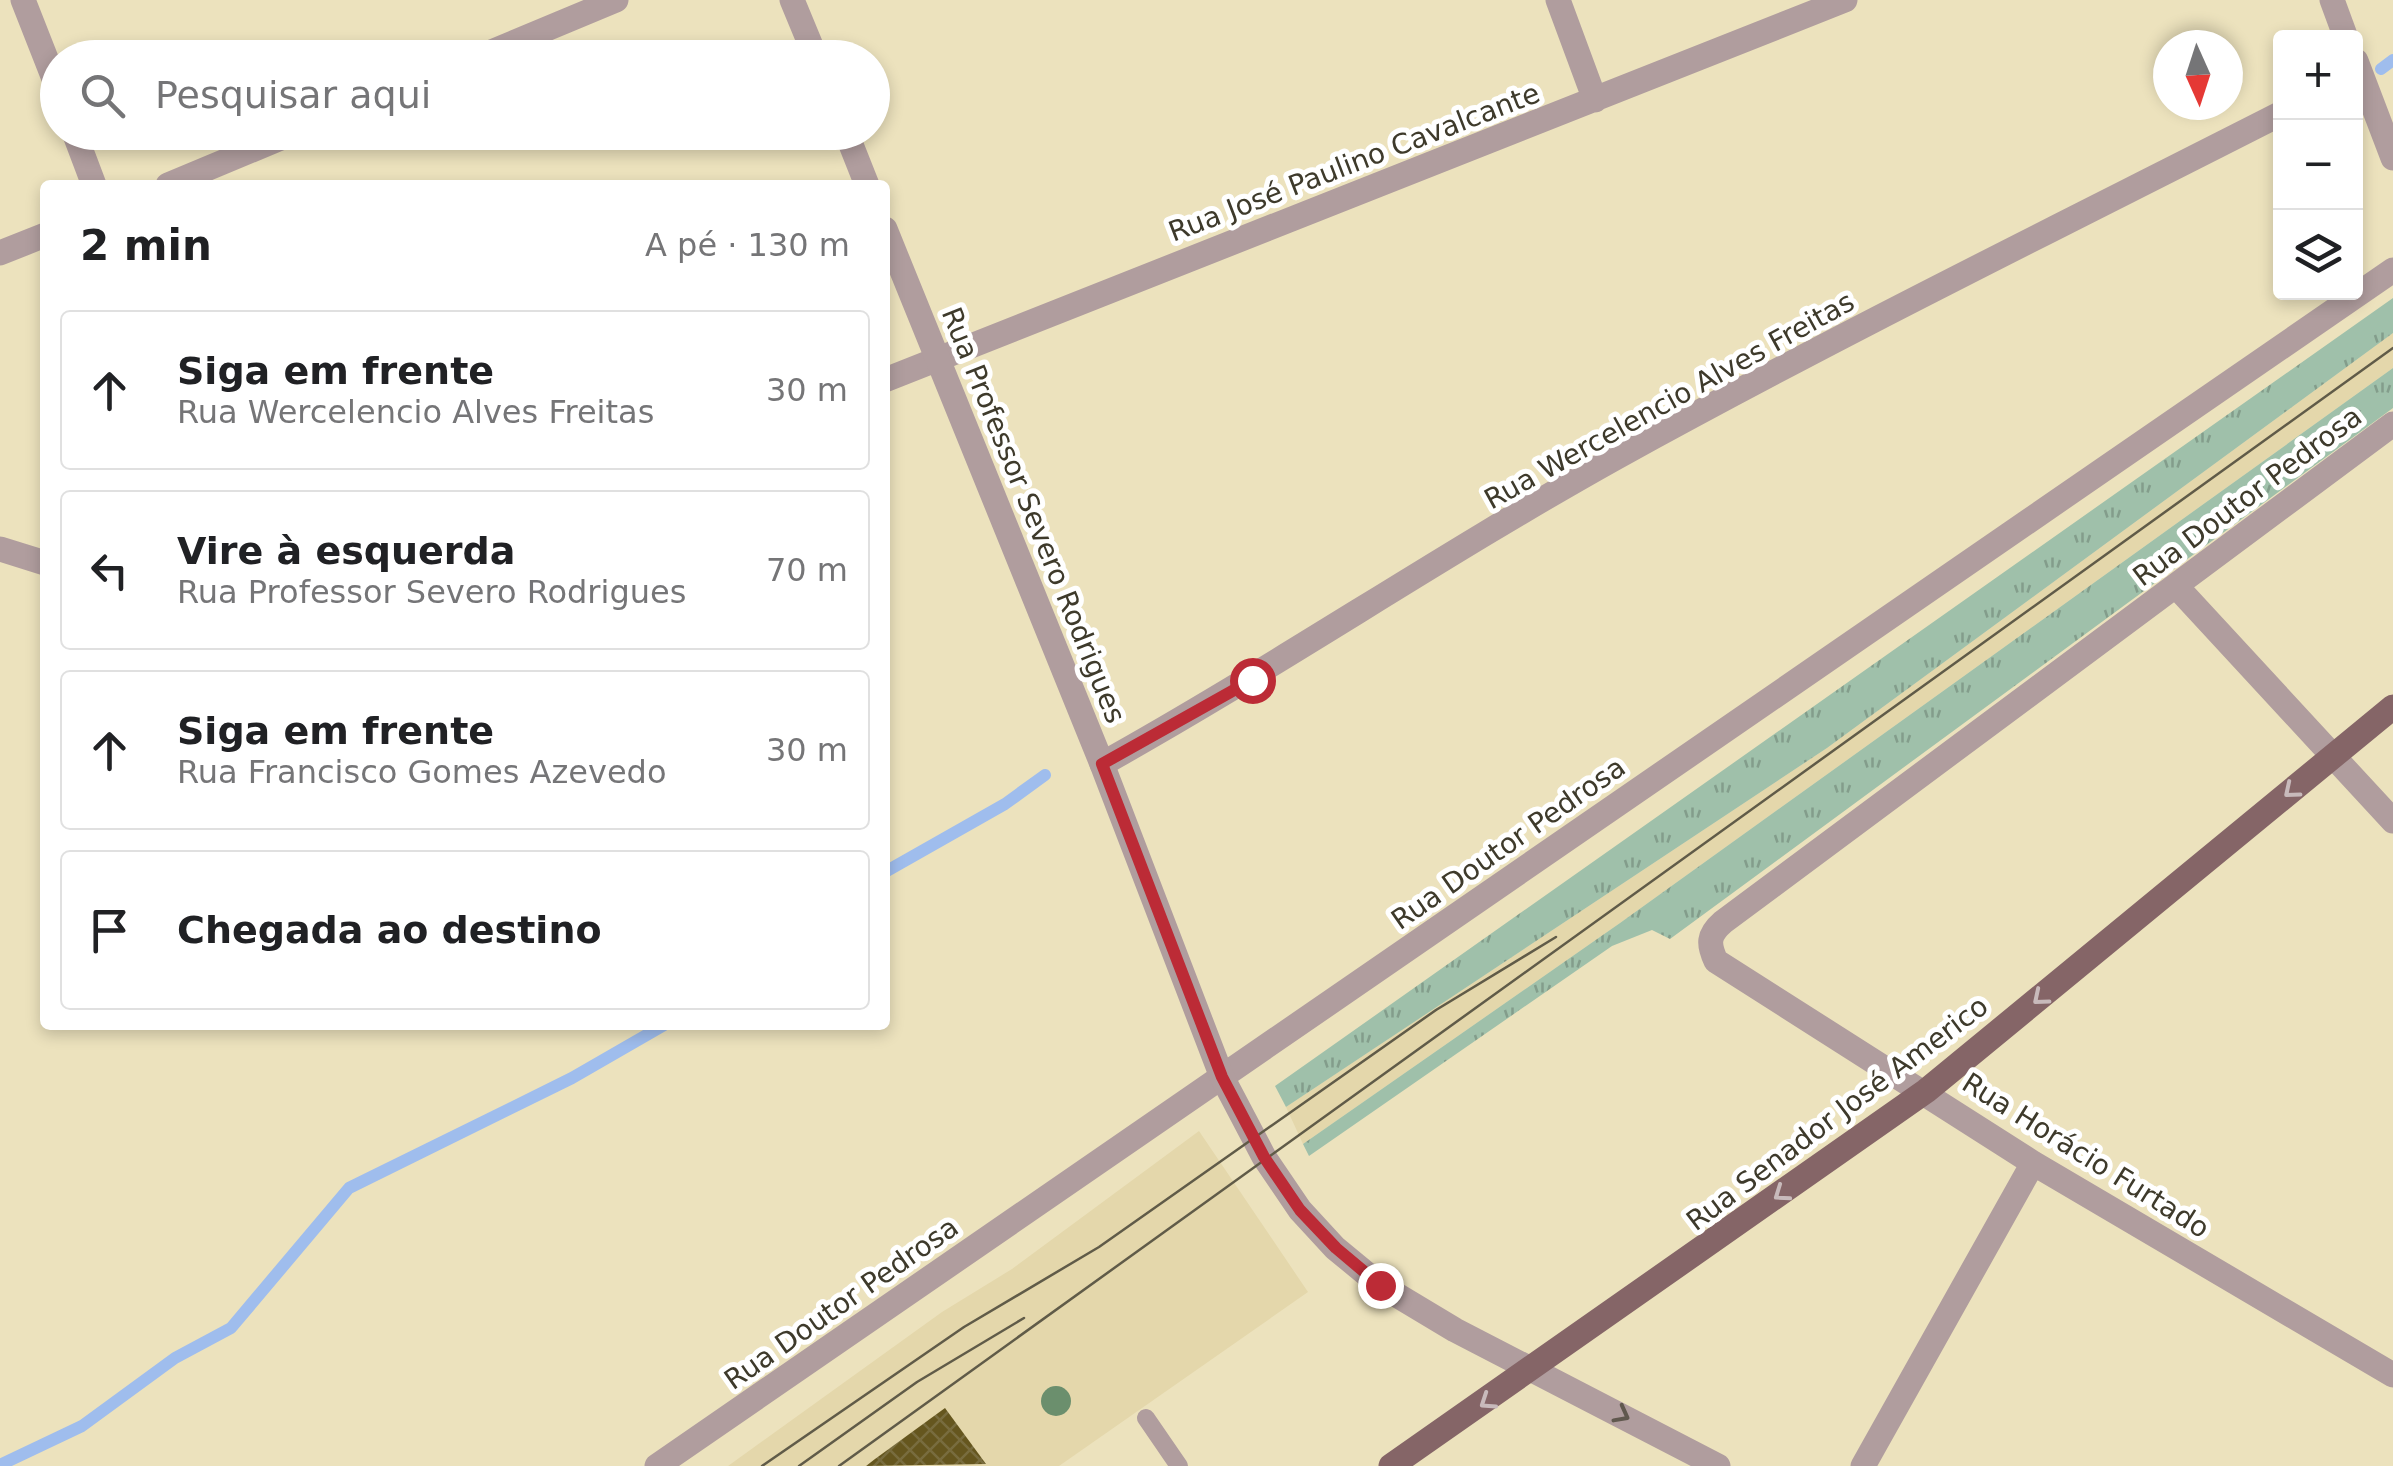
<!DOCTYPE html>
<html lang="pt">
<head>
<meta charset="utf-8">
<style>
  :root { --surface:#fff; --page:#f2f2f2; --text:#202124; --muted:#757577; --line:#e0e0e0 }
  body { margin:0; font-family:"DejaVu Sans",sans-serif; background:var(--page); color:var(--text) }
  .controls { position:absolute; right:30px; top:30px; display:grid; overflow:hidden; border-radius:10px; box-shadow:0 5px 15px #0003 }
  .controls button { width:90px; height:90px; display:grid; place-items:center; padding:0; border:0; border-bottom:2px solid var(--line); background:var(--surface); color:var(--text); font:50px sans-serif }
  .compass { position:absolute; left:2153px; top:30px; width:90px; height:90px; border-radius:50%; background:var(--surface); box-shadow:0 5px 15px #0003; rotate:177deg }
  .stop { position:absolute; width:30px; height:30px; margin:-22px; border:8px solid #bc2b36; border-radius:50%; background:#fff }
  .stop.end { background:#bc2b36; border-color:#fff; box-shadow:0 2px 10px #0008 }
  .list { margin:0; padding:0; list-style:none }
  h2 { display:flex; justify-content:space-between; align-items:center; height:130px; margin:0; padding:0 40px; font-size:42px }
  h2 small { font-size:32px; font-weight:400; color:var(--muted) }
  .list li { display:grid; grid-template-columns:65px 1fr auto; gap:30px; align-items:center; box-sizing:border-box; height:160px; margin:0 20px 20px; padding:0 20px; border:2px solid var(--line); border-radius:10px }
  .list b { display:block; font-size:38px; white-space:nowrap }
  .list p { margin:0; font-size:32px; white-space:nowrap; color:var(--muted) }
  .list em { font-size:32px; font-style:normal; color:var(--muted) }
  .icon { flex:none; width:55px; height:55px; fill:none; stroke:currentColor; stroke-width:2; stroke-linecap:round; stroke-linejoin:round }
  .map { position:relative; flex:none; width:2393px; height:1466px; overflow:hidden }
  .search { position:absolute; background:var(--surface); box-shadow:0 5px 15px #0003; left:40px; top:40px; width:850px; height:110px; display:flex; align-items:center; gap:25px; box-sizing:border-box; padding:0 35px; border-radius:55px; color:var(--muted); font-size:38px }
  .panel { position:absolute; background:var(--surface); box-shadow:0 5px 15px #0003; left:40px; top:180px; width:850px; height:850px; border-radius:10px }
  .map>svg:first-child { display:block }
  .built { fill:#e4d7ab }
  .grass { fill:url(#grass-tufts) }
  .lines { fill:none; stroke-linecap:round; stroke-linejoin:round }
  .stream { stroke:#9fbded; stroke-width:12 }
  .building { fill:url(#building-cross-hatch) }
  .service { stroke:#b09d9e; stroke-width:18 }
  .minor { stroke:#b09d9e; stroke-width:25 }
  .tertiary { stroke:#b09d9e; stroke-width:25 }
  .primary { stroke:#856567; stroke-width:25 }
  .tram { stroke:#605b48; stroke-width:2.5 }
  .tree { fill:#6b8f6d }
  .oneway { stroke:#c8babb }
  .oneway2 { stroke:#60584e }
  .route { stroke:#bc2b36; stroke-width:12 }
  .labels { text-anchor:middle; stroke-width:10; stroke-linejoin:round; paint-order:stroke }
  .street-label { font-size:28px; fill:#3e3a2b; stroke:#fff }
</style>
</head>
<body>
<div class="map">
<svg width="2393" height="1466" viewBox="0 0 2393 1466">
  <defs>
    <pattern id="grass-tufts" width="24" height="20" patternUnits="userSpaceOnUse" patternTransform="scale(2.5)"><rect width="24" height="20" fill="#9fc0aa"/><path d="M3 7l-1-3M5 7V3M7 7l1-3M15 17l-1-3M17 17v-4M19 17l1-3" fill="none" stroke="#839d8b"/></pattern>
    <pattern id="building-cross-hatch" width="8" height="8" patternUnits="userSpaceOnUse" patternTransform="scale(2.5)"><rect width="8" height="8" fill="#65561e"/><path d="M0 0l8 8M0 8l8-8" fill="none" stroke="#786c3e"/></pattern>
  </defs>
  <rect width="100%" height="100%" fill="#ece2bd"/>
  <!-- built -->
  <path class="built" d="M2393,333V368L1620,923L1303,1144L1286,1107L1827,748Z
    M1199,1131L1308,1292L1059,1466H728L942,1312L1012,1269Z"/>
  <!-- grass -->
  <path class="grass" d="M2393,298V333L1827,748L1286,1107L1275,1086Z
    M2393,368V408L1670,939L1652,930L1612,946L1309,1156L1303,1144L1620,923Z"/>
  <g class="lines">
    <!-- stream -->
    <path class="stream" d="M2381,69L2393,60
      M885,872L1005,804L1045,775
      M0,1465L82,1426L175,1358L231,1328L349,1188L572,1078L664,1025"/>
  </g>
  <!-- building -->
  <path class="building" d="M945,1408L986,1464L866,1466L875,1459Z"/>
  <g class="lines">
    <!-- service -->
    <path class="service" d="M1146,1418L1179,1466"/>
    <!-- minor -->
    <path class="minor" d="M23,0L58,89
      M1558,0L1595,100
      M2332,0L2346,38
      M477,58L616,0
      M2356,61L2393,158
      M74,132L94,185
      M168,185L295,132
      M0,253L45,235
      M885,380L1845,0
      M2393,424L1723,922C1708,935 1708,944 1716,961L2033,1163L2393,1375
      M0,549L45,563
      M2176,586L2393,821
      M1102,764C1276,667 1441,555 1615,458C1834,337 2058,227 2280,114
      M657,1466L2393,270
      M1863,1466L2033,1163"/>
    <!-- tertiary -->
    <path class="tertiary" d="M792,0L816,58
      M846,132L867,185
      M885,229L1102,764L1222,1077L1264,1157L1300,1210L1335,1248L1380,1285L1455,1330L1718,1466"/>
    <!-- primary -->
    <path class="primary" d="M1391,1466L1926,1091L2393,707"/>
    <!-- tram -->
    <path class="tram" d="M762,1466L964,1327L1099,1247L1436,1010L1556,937
      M799,1466L917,1382L1024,1318
      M839,1466L2393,348"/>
  </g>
  <!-- trees -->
  <circle class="tree" cx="1056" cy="1401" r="15"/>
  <!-- one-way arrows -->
  <defs><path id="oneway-chevron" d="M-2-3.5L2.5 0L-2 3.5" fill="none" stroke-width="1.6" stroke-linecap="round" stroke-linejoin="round" transform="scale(2.5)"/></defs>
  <g class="oneway">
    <use href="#oneway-chevron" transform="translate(2291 791) rotate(140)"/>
    <use href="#oneway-chevron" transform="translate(2040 998) rotate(140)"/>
    <use href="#oneway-chevron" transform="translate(1781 1194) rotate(145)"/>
    <use href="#oneway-chevron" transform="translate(1487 1402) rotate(146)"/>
  </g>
  <use class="oneway2" href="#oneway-chevron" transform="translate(1622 1415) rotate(28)"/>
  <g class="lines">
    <!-- route -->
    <path class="route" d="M1252,680L1102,764L1222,1077L1264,1157L1300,1210L1336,1248L1380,1285"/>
  </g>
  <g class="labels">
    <!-- street labels -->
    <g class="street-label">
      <text transform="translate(1354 162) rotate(-21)" y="10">Rua José Paulino Cavalcante</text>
      <text transform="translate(1669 400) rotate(-29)" y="10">Rua Wercelencio Alves Freitas</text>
      <text transform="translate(2247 496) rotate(-37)" y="10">Rua Doutor Pedrosa</text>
      <text transform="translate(1034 515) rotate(68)" y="10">Rua Professor Severo Rodrigues</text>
      <text transform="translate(1508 843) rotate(-35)" y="10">Rua Doutor Pedrosa</text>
      <text transform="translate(1837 1113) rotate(-37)" y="10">Rua Senador José Americo</text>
      <text transform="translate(2086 1155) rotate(32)" y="10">Rua Horácio Furtado</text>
      <text transform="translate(841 1303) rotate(-35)" y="10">Rua Doutor Pedrosa</text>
    </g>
  </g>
</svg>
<div class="controls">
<button>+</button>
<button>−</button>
<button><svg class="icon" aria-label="layers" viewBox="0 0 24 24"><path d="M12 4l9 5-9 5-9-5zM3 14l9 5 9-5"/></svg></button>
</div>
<svg class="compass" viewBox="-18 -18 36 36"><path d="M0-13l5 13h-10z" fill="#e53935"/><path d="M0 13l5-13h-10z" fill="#757577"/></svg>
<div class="stop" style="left:1252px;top:680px"></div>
<div class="stop end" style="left:1380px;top:1285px"></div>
<div class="search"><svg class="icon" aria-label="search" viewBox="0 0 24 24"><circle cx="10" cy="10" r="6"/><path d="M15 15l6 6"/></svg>Pesquisar aqui</div>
<section class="panel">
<h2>2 min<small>A pé · 130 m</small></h2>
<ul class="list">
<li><svg class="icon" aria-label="ahead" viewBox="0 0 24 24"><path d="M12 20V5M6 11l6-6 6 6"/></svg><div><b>Siga em frente</b><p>Rua Wercelencio Alves Freitas</p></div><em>30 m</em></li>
<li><svg class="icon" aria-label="left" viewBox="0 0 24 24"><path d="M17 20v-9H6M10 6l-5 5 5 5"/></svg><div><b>Vire à esquerda</b><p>Rua Professor Severo Rodrigues</p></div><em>70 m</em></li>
<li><svg class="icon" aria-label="ahead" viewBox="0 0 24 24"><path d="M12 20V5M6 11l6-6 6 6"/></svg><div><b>Siga em frente</b><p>Rua Francisco Gomes Azevedo</p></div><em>30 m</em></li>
<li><svg class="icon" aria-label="arrive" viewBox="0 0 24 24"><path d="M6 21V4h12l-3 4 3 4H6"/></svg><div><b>Chegada ao destino</b></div></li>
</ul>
</section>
</div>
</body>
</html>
